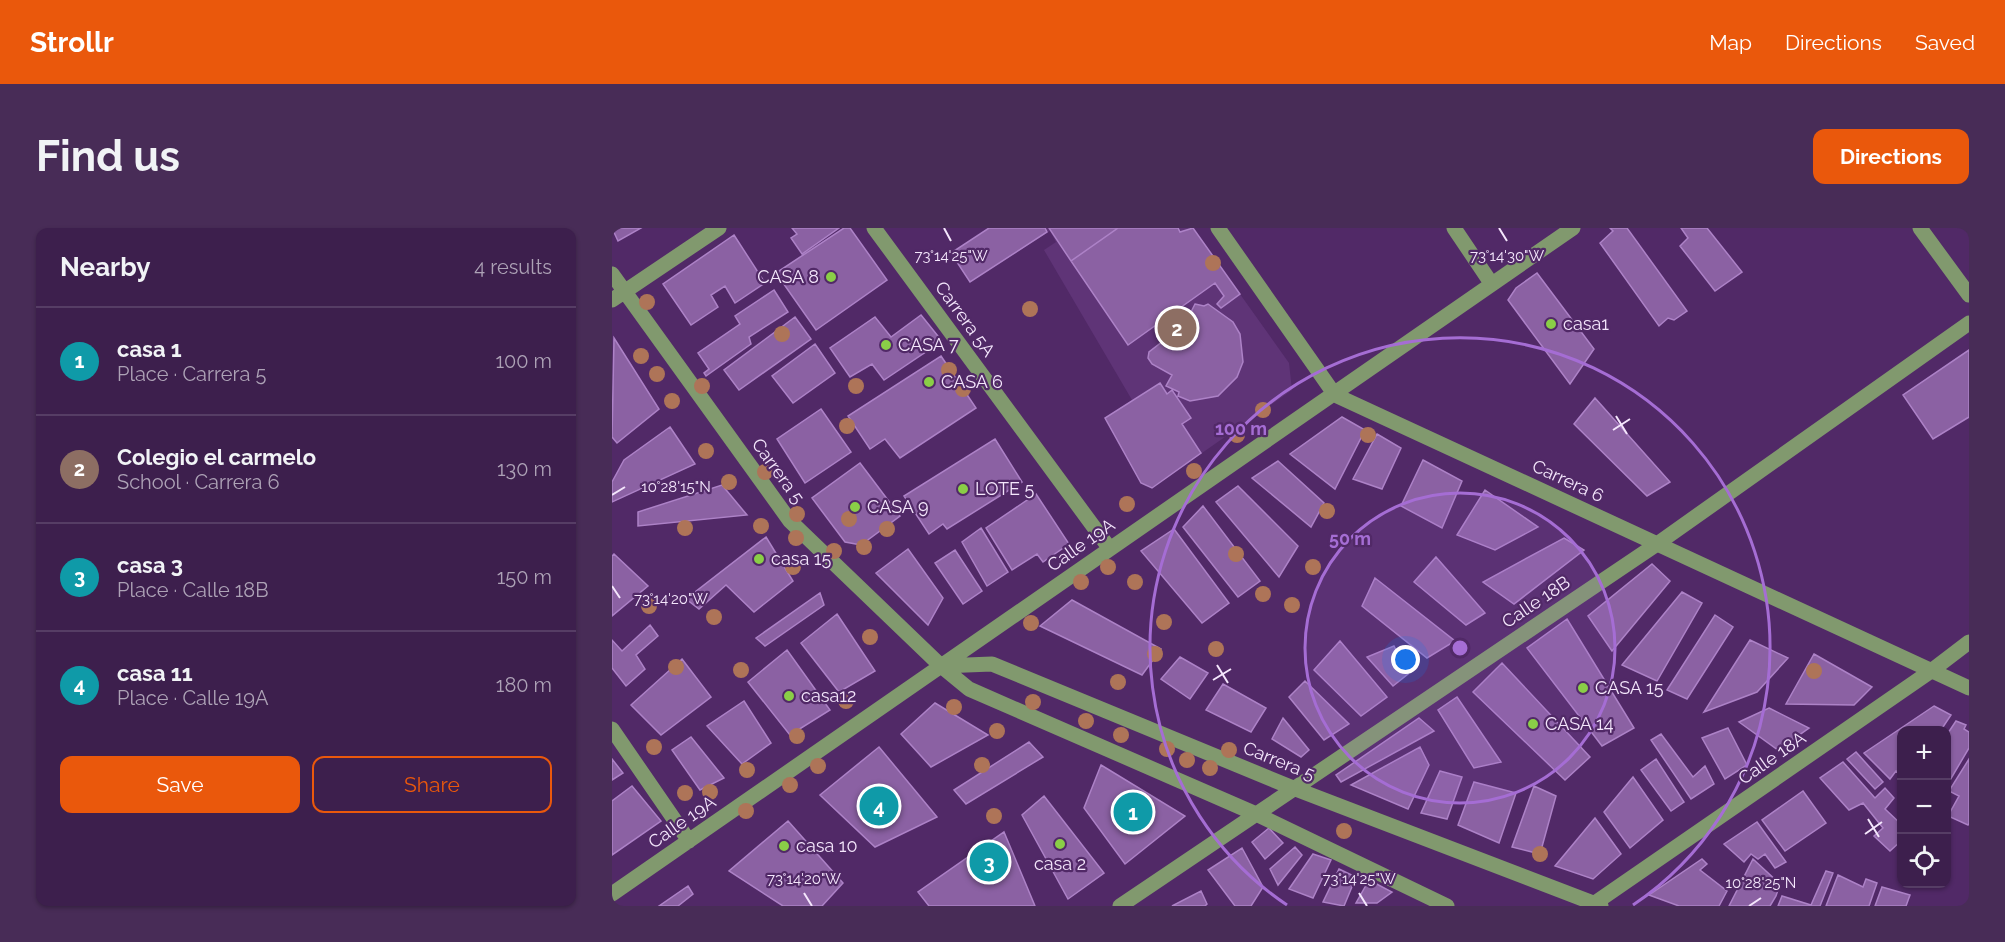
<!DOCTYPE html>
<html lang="en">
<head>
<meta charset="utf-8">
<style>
  :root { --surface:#3d1f4d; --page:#482c57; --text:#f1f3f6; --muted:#ada2b6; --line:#563d65; --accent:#ea580c }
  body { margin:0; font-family:Raleway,sans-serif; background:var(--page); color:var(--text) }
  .controls { position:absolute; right:18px; bottom:18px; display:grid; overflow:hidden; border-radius:12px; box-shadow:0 2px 4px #0004 }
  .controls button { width:54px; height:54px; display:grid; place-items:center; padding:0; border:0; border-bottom:2px solid var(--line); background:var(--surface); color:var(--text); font:30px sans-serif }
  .you { position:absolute; left:794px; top:432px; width:21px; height:21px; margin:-15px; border:4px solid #fff; border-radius:50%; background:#1a73e8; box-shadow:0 0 0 9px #1a73e833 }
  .badge { display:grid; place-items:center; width:39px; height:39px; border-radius:50%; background:var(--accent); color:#fff; font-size:20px; font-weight:700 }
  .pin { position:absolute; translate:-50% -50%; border:3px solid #fff; box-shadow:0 2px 6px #0006 }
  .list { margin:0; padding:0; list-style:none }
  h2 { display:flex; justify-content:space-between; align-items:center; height:78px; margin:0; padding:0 24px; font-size:26px }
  h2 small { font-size:20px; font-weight:400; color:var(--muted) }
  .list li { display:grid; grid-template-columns:39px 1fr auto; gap:18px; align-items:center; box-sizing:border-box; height:108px; padding:0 24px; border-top:2px solid var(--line) }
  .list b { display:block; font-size:22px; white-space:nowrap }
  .list p { margin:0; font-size:20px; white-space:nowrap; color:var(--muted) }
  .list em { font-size:20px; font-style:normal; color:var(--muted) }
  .actions { display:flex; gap:12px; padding:18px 24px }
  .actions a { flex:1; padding:14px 0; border:2px solid var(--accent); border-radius:12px; text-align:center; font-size:21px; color:var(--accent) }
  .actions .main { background:var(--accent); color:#fff }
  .icon { flex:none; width:33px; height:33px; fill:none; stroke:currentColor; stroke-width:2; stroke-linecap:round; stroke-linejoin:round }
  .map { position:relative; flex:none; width:1357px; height:678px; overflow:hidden; border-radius:12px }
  header { display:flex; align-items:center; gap:36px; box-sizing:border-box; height:84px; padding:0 30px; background:var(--accent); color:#fff }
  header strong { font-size:28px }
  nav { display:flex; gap:33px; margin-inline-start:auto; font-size:21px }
  .intro { display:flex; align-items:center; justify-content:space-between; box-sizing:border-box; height:144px; padding:0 36px }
  h1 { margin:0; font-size:42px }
  .button { padding:15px 27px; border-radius:12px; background:var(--accent); color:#fff; font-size:21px; font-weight:700 }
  main { display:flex; gap:36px; padding:0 36px }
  aside { flex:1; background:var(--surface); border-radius:12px; box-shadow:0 2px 4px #0004 }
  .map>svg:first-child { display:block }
  .built { fill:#5f3477 }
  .building { fill:#8b61a3; stroke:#ad82c7; stroke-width:1.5 }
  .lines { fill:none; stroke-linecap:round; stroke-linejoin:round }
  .minor { stroke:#81996e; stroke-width:15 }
  .tree { fill:#ae7458 }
  .ticks { fill:none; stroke:#f4e6fc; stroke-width:2 }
  .ring { fill:none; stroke:#a56dd4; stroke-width:3 }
  .poi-dot { fill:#8ace47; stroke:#512967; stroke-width:2 }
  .labels { text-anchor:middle; stroke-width:4.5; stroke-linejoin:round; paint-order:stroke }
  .poi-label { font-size:18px; fill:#f4e6fc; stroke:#512967; text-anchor:start }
  .street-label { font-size:18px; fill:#f4e6fc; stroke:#512967 }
  .ticks-label { font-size:15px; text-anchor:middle; fill:#f4e6fc; stroke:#512967; stroke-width:4.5; stroke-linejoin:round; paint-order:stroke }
  .centre { fill:#a56dd4; stroke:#512967; stroke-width:3 }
  .ring-label { font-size:18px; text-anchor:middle; font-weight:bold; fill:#a56dd4; stroke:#512967; stroke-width:4.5; stroke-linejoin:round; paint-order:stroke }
</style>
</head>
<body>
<header>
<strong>Strollr</strong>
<nav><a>Map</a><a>Directions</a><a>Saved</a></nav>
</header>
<div class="intro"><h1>Find us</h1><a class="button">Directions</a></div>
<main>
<aside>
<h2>Nearby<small>4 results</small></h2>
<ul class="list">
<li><span class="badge" style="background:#0f9aa8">1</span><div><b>casa 1</b><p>Place · Carrera 5</p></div><em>100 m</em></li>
<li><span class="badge" style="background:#8d6e63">2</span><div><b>Colegio el carmelo</b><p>School · Carrera 6</p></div><em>130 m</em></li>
<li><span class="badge" style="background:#0f9aa8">3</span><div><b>casa 3</b><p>Place · Calle 18B</p></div><em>150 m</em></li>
<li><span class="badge" style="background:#0f9aa8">4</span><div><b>casa 11</b><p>Place · Calle 19A</p></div><em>180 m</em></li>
</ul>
<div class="actions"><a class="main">Save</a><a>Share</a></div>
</aside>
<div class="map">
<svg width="1357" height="678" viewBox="0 0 1357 678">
  <rect width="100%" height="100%" fill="#512967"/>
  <!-- built -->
  <path class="built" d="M377,0H581L677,135L680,162L540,260L529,255L493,190L520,172L432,22L444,14L438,3L358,54L339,25Z"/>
  <!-- building -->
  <path class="building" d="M0,0H29L6,13Z
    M180,0H227L190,26L179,10L185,6Z
    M232,0H238L275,52L204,102L164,45Z
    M377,0H433L435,4L358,54L339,25Z
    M437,0H506L459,33Z
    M506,0H566L568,4L581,0L628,66L609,80L605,76L612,68L603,55L516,117L459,33Z
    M998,0H1015L1075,83L1062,92L1056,90L1047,98L988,15L1001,3Z
    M1069,0H1095L1130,44L1103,63L1068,18L1076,10Z
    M122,7L153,55L123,75L113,58L99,67L106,79L79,97L51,56Z
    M925,45L982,121L958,156L896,72L904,60Z
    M162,62L176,84L137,109L139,116L94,148L92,145L97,141L86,125L128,96L123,88Z
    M583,76L592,78L596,76L621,94L628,106L631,134L625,149L606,168L578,173L566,168L567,164L554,158L560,147L540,136L536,130L537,124L573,96Z
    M309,87L330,113L272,152L260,136L238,149L218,120L263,89L279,109Z
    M183,89L199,111L127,162L112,142Z
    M2,110L47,181L5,215L0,209Z
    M203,116L223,145L181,175L160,148Z
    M1357,122V189L1321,211L1291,167Z
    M329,128L364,180L288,230L273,211L258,221L236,188Z
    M548,155L555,166L560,162L579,190L570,196L589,225L540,260L529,255L493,190Z
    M983,170L1058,254L1035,268L962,196Z
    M209,181L239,224L193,255L165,211Z
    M730,189L753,202L723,261L678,226Z
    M58,199L83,236L0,274V254L12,232Z
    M765,206L789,220L770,261L741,251Z
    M383,211L410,254L335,301L331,296L317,306L292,268Z
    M811,232L850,253L830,300L789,278Z
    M666,233L712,275L699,299L640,250Z
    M248,235L288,288L249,317L233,314L200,270Z
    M110,257L135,287L26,298V284Z
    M626,258L686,318L667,349L604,274Z
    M873,262L926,299L883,322L845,307Z
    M424,266L457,316L431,334L425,326L400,342L374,300Z
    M591,278L648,353L626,369L571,299Z
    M369,300L396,344L375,358L350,314Z
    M562,301L617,375L590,395L529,323Z
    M154,309L181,353L142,384L114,357L87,381L74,371Z
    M952,310L972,322L902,376L871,354Z
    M296,321L331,370L316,397L264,345Z
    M343,322L370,363L351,376L323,335Z
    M2,326L36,358L0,388V328Z
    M824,329L873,385L854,397L802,354Z
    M1040,336L1058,353L1000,423L976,388Z
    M763,350L843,413L815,430L750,378Z
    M1070,364L1090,375L1045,453L1010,437Z
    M208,365L212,377L153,418L144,410Z
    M460,372L549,421L530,447L428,398Z
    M225,386L263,443L227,464L189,415Z
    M1103,387L1121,399L1075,471L1055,462Z
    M955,391L1022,500L990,518L915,420Z
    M38,397L46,408L24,427L33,441L14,458L0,440V412L10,423Z
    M1138,412L1176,430L1145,464L1092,484Z
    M728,413L775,469L749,488L702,442Z
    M782,418L796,446L781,458L755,429Z
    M175,422L218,482L178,507L136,454Z
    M1202,426L1260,459L1242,477L1174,476Z
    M568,429L596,445L578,471L549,451Z
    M70,431L99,469L49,507L19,477Z
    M890,435L978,529L953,552L861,464Z
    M693,453L737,496L712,512L677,469Z
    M611,456L654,480L639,504L594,482Z
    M845,469L889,534L862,540L826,482Z
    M132,473L159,515L130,536L95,498Z
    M323,475L376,507L319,539L289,506Z
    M1322,478L1339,487L1329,502H1290V546L1284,543L1278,551L1252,525Z
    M1157,480L1197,500L1166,522L1127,494Z
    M671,490L697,522L689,529L660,511Z
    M807,490L822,503L729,554L724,547Z
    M1344,493L1354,497L1352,501L1357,504V520L1334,559V508Z
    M1116,500L1135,537L1113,551L1090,510Z
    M1049,506L1081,549L1093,538L1102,556L1079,571L1039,512Z
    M79,509L112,550L88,562L60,522Z
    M417,514L431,529L354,576L342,562Z
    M267,519L325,589L263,619L208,567Z
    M808,519L817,537L796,581L739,557Z
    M1244,524L1271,554L1263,561L1235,531Z
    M0,531L11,545L0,552Z
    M1044,531L1072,574L1059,583L1029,542Z
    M1357,531V595L1356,597L1336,588L1347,568L1337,563Z
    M1231,534L1263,570L1273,560L1282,570L1273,581L1290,597V612L1278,623L1262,608L1271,600L1251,575L1237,582L1208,550Z
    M489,537L573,588L513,636L472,580Z
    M828,543L850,549L835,591L809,585Z
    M1021,549L1051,592L1018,620L992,584Z
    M862,554L904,565L887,615L846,597Z
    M20,558L49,593L0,627V573Z
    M922,558L944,568L928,626L900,619Z
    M1191,563L1214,595L1173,623L1150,592Z
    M432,568L492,645L456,671L410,587Z
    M983,590L1009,626L981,651L943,638Z
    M176,593L231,655L210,678H171L117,643Z
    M1145,594L1174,634L1163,640L1153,626L1146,631L1139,626L1132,634L1112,616Z
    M657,600L671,615L653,631L640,614Z
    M392,604L423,678H317L306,664Z
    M683,619L690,627L666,657L658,641Z
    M630,620L651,659L639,678H623L596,642Z
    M701,626L719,632L701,670L677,661Z
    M1090,631L1095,636L1088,642L1115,663L1107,678H1067L1037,667Z
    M1141,631L1168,656L1164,668L1158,678H1117Z
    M727,641L744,649L732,678L711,674Z
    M1214,643L1221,645L1208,678H1166L1170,668L1199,677Z
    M1226,647L1251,659L1254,651L1265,655L1257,678H1214Z
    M757,652L780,664L765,675H744Z
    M76,658L81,666L66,678H47Z
    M1270,659L1298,667L1294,678H1263Z
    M589,663L595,676L593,678H560Z"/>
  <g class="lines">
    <!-- minor -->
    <path class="minor" d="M262,0L498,321
      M606,0L723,167L1357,460
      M842,0L879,55
      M1308,0L1357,67
      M0,46L178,293L329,438L357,461L644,586L835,678
      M0,72L107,0
      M329,438L380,436L681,560L989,678
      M0,501L77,613
      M0,666L961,0
      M983,675L1319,443L1357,414
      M508,678L1045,316L1357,95"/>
  </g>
  <!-- trees -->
  <g class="tree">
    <circle cx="601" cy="35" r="8"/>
    <circle cx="35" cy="74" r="8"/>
    <circle cx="418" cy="81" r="8"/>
    <circle cx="170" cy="106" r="8"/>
    <circle cx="29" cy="128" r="8"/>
    <circle cx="337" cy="142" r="8"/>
    <circle cx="45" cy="146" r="8"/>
    <circle cx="90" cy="158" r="8"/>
    <circle cx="244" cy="158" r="8"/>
    <circle cx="351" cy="161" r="8"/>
    <circle cx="60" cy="173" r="8"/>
    <circle cx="651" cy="182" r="8"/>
    <circle cx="235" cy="198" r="8"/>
    <circle cx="625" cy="207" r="8"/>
    <circle cx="756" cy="207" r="8"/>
    <circle cx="94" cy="223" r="8"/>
    <circle cx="582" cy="243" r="8"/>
    <circle cx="153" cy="244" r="8"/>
    <circle cx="117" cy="254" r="8"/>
    <circle cx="515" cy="276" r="8"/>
    <circle cx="715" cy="283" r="8"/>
    <circle cx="185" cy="286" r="8"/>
    <circle cx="237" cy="291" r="8"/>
    <circle cx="149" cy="298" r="8"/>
    <circle cx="73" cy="300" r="8"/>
    <circle cx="275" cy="301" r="8"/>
    <circle cx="184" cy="310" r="8"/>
    <circle cx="252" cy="319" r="8"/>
    <circle cx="222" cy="323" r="8"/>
    <circle cx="624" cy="326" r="8"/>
    <circle cx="181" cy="339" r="8"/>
    <circle cx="496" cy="339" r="8"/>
    <circle cx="701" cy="339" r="8"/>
    <circle cx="469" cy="354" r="8"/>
    <circle cx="523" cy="354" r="8"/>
    <circle cx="651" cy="366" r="8"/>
    <circle cx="680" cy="377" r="8"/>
    <circle cx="37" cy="378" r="8"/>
    <circle cx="102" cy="389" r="8"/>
    <circle cx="552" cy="394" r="8"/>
    <circle cx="419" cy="395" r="8"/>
    <circle cx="258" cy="409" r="8"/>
    <circle cx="604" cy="421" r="8"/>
    <circle cx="543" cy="426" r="8"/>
    <circle cx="64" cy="439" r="8"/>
    <circle cx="129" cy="442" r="8"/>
    <circle cx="1202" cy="443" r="8"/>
    <circle cx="506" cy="454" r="8"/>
    <circle cx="234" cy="473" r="8"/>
    <circle cx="421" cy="474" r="8"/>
    <circle cx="342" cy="479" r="8"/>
    <circle cx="474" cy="493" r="8"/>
    <circle cx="385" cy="503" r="8"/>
    <circle cx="509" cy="507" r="8"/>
    <circle cx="185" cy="508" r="8"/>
    <circle cx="42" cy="519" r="8"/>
    <circle cx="555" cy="521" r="8"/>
    <circle cx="617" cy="522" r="8"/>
    <circle cx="575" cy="532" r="8"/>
    <circle cx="370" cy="537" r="8"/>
    <circle cx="206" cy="538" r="8"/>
    <circle cx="598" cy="540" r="8"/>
    <circle cx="135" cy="542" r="8"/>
    <circle cx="178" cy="557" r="8"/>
    <circle cx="98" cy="564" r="8"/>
    <circle cx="73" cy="565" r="8"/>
    <circle cx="134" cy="583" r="8"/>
    <circle cx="382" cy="588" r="8"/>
    <circle cx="732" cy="603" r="8"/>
    <circle cx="928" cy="626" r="8"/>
  </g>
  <!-- ticks -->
  <path class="ticks" d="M332,0L339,13M887,0L895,13M1004,188L1015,206M1001,202L1018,191M0,267L13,259M0,358L8,370M605,437L616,455M601,452L619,441M1256,591L1267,609M1253,606L1270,594M192,665L200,678M747,665L755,678M1137,678L1149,670"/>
  <!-- distance rings -->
  <circle cx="848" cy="420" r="155" fill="#a56dd4" fill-opacity=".12"/>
  <g class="ring">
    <circle cx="848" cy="420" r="155"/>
    <path d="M675 677A310 310 0 1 1 1021 677"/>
  </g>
  <!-- markers -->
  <g class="poi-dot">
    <circle cx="219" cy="49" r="6"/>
    <circle cx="939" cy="96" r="6"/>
    <circle cx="274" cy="117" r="6"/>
    <circle cx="317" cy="154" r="6"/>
    <circle cx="351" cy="261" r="6"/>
    <circle cx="243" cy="279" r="6"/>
    <circle cx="147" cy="331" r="6"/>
    <circle cx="971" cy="460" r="6"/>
    <circle cx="177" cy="468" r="6"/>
    <circle cx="921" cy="496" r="6"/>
    <circle cx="448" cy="616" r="6"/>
    <circle cx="172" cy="618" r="6"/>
  </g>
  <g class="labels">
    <!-- poi labels -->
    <g class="poi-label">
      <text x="207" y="55" text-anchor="end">CASA 8</text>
      <text x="951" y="102">casa1</text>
      <text x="286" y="123">CASA 7</text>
      <text x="329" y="160">CASA 6</text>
      <text x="363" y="267">LOTE 5</text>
      <text x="255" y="285">CASA 9</text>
      <text x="159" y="337">casa 15</text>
      <text x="983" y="466">CASA 15</text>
      <text x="189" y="474">casa12</text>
      <text x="933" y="502">CASA 14</text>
      <text x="184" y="624">casa 10</text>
      <text x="448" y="642" text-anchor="middle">casa 2</text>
    </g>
    <!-- street labels -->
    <g class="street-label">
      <text transform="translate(353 91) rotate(54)" y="6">Carrera 5A</text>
      <text transform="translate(166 243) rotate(54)" y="6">Carrera 5</text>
      <text transform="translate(956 253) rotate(25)" y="6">Carrera 6</text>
      <text transform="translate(469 317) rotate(-35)" y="6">Calle 19A</text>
      <text transform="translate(924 374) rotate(-34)" y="6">Calle 18B</text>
      <text transform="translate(1160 530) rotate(-35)" y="6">Calle 18A</text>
      <text transform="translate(667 533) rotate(22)" y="6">Carrera 5</text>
      <text transform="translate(70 594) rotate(-35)" y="6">Calle 19A</text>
    </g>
  </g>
  <g class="ticks-label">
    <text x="895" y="33">73°14'30"W</text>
    <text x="339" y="33">73°14'25"W</text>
    <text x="64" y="264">10°28'15"N</text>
    <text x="59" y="376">73°14'20"W</text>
    <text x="192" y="656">73°14'20"W</text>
    <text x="747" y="656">73°14'25"W</text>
    <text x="1149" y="660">10°28'25"N</text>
  </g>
  <circle cx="848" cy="420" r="9" class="centre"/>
  <g class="ring-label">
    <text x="629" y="207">100 m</text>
    <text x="738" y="317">50 m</text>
  </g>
</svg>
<div class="controls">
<button>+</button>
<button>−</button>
<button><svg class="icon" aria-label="locate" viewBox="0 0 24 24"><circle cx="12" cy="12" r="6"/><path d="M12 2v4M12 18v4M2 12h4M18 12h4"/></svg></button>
</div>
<div class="you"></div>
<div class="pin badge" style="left:521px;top:584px;background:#0f9aa8">1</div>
<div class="pin badge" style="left:565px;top:100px;background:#8d6e63">2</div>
<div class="pin badge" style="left:377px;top:634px;background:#0f9aa8">3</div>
<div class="pin badge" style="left:267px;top:578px;background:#0f9aa8">4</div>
</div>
</main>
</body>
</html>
